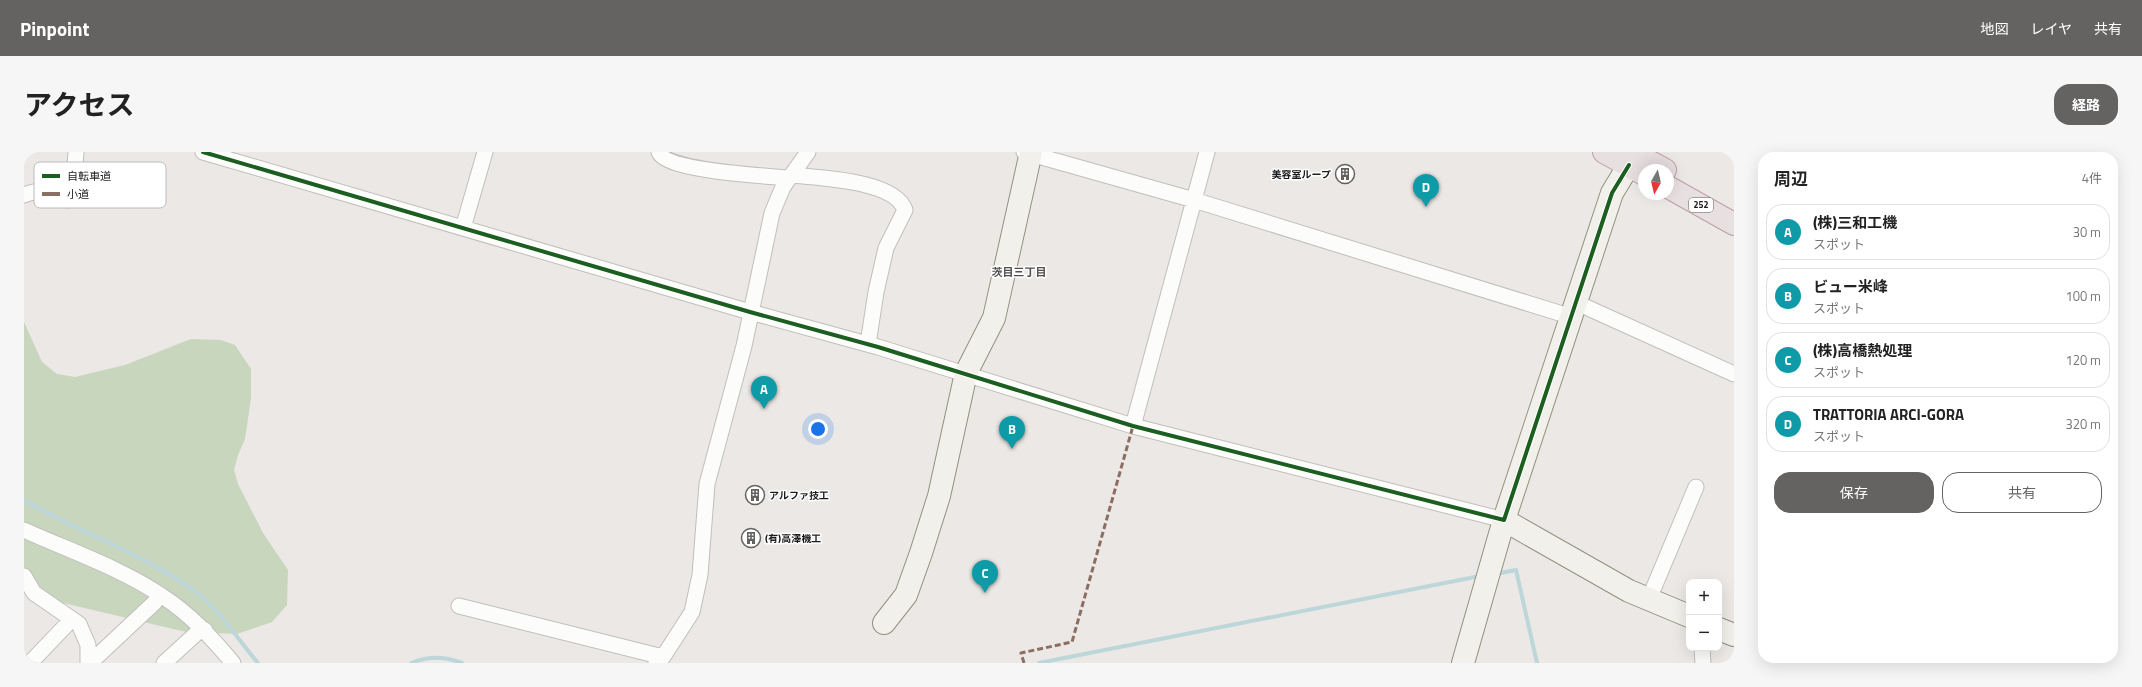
<!DOCTYPE html>
<html lang="ja">
<head>
<meta charset="utf-8">
<style>
  :root { --surface:#fff; --page:#f6f6f6; --text:#222; --muted:#767676; --line:#e0e0e0; --accent:#646362 }
  body { margin:0; font-family:"Titillium Web","Noto Sans JP",sans-serif; background:var(--page); color:var(--text) }
  .controls { position:absolute; right:12px; bottom:12px; display:grid; overflow:hidden; border-radius:8px; box-shadow:0 4px 16px #0002 }
  .controls button { width:36px; height:36px; display:grid; place-items:center; padding:0; border:0; border-bottom:1px solid var(--line); background:var(--surface); color:var(--text); font:20px sans-serif }
  .compass { position:absolute; left:1614px; top:12px; width:36px; height:36px; border-radius:50%; background:var(--surface); box-shadow:0 4px 16px #0002; rotate:188deg }
  .you { position:absolute; left:794px; top:277px; width:14px; height:14px; margin:-10px; border:3px solid #fff; border-radius:50%; background:#1a73e8; box-shadow:0 0 0 6px #1a73e833 }
  .badge { display:grid; place-items:center; width:26px; height:26px; border-radius:50%; background:var(--accent); color:#fff; font-size:13px; font-weight:700 }
  .pin { position:absolute; translate:-50% -33px; filter:drop-shadow(0 1px 2px #0008) }
  .pin::after { content:''; position:absolute; top:21px; width:14px; height:12px; background:inherit; clip-path:polygon(0 0,100% 0,50% 100%) }
  .list { margin:0; padding:0; list-style:none }
  h2 { display:flex; justify-content:space-between; align-items:center; height:52px; margin:0; padding:0 16px; font-size:17px }
  h2 small { font-size:13px; font-weight:400; color:var(--muted) }
  .list li { display:grid; grid-template-columns:26px 1fr auto; gap:12px; align-items:center; box-sizing:border-box; height:56px; margin:0 8px 8px; padding:0 8px; border:1px solid var(--line); border-radius:16px }
  .list b { display:block; font-size:15px; white-space:nowrap }
  .list p { margin:0; font-size:13px; white-space:nowrap; color:var(--muted) }
  .list em { font-size:13px; font-style:normal; color:var(--muted) }
  .actions { display:flex; gap:8px; padding:12px 16px }
  .actions a { flex:1; padding:9px 0; border:1px solid var(--accent); border-radius:16px; text-align:center; font-size:14px; color:var(--accent) }
  .actions .main { background:var(--accent); color:#fff }
  .map { position:relative; flex:none; width:1710px; height:511px; overflow:hidden; border-radius:16px }
  header { display:flex; align-items:center; gap:24px; box-sizing:border-box; height:56px; padding:0 20px; background:var(--accent); color:#fff }
  header strong { font-size:19px }
  nav { display:flex; gap:22px; margin-inline-start:auto; font-size:14px }
  .intro { display:flex; align-items:center; justify-content:space-between; box-sizing:border-box; height:96px; padding:0 24px }
  h1 { margin:0; font-size:28px }
  .button { padding:10px 18px; border-radius:16px; background:var(--accent); color:#fff; font-size:14px; font-weight:700 }
  main { display:flex; gap:24px; padding:0 24px }
  aside { flex:1; background:var(--surface); border-radius:16px; box-shadow:0 4px 16px #0002 }
  .map>svg:first-child { display:block }
  .forest { fill:#c8d6bd }
  .lines { fill:none; stroke-linecap:round; stroke-linejoin:round }
  .stream { stroke:#bcd6da; stroke-width:4 }
  .street-casing { stroke:#c0bfbd; stroke-width:17 }
  .secondary-casing { stroke:#92917f; stroke-width:24 }
  .highway-casing { stroke:#bd9faa; stroke-width:24 }
  .street { stroke:#fcfcfb; stroke-width:15 }
  .secondary { stroke:#f2f0ea; stroke-width:22 }
  .highway { stroke:#e8dfe1; stroke-width:22 }
  .quiet { stroke:#8d6e63; stroke-width:3; stroke-dasharray:6 3; stroke-linecap:butt }
  .cycleway-casing { stroke:#fff; stroke-width:6 }
  .cycleway { stroke:#1b5e20; stroke-width:4 }
  .labels { text-anchor:middle; stroke-width:3; stroke-linejoin:round; paint-order:stroke }
  .shield { fill:#fff; stroke:#606060; stroke-width:1 }
  .shield-label { font-size:9px; font-weight:bold; fill:#1c1c1c }
  .poi-label { font-size:10px; font-weight:bold; fill:#1c1c1c; stroke:#fff; text-anchor:start }
  .neighbourhood-label { font-size:11px; font-weight:bold; fill:#4f4f4f; stroke:#fff }
  .key { fill:#fff; stroke:#bbb; stroke-width:1 }
  .key-label { font-size:11px; fill:#1c1c1c }
</style>
</head>
<body>
<header>
<strong>Pinpoint</strong>
<nav><a>地図</a><a>レイヤ</a><a>共有</a></nav>
</header>
<div class="intro"><h1>アクセス</h1><a class="button">経路</a></div>
<main>
<div class="map">
<svg width="1710" height="511" viewBox="0 0 1710 511">
  <rect width="100%" height="100%" fill="#ebe8e5"/>
  <!-- forest -->
  <path class="forest" d="M0,170L18,210L33,222L51,225L101,213L167,187L197,188L211,193L227,217V246L221,287L214,303L210,318L214,332L239,381L264,418L263,453L248,470L213,482L162,480L35,450L0,437Z"/>
  <g class="lines">
    <!-- stream -->
    <path class="stream" d="M0,348C56,381 119,401 172,440C195,457 215,489 234,511
      M1471,422L1492,418L1513,511
      M387,511C405,504 419,504 438,511
      M1015,511L1456,424"/>
    <!-- street casing -->
    <g class="street-casing">
      <path id="street" d="M179,0L726,160L854,195L1109,274L1480,368
        M635,0C642,19 743,24 765,26
        M1000,0L1170,48L1548,165
        M768,23C795,26 871,28 881,58L862,96L852,140L844,192
        M0,43L9,40L43,48L49,39L52,0
        M439,76L461,0
        M1553,151L1710,222
        M1109,274L1183,0
        M0,378C44,398 99,417 138,444C166,462 188,486 209,511
        M0,424L10,441L55,472L64,493V511
        M1625,447L1672,335
        M435,454L639,505
        M1678,496L1679,511
        M6,511L48,467
        M66,511L131,450
        M140,511L175,479L181,478
        M632,511L639,505L668,460L676,423L683,332L720,194L748,61L759,35L784,0"/>
    </g>
    <!-- secondary casing -->
    <g class="secondary-casing">
      <path id="secondary" d="M1480,368L1588,41L1605,13
        M860,471L882,443L897,401L915,344L942,221L970,166L1007,0
        M1695,477L1710,483
        M1439,511L1480,368L1605,439L1665,464"/>
    </g>
    <!-- highway casing -->
    <g class="highway-casing">
      <path id="highway" d="M1580,0L1620,22
        M1608,0L1641,18
        M1644,35L1710,72"/>
    </g>
    <!-- street -->
    <use href="#street" class="street"/>
    <!-- secondary -->
    <use href="#secondary" class="secondary"/>
    <!-- highway -->
    <use href="#highway" class="highway"/>
    <!-- quiet -->
    <path class="quiet" d="M1000,511L997,501L1048,490L1109,274"/>
    <!-- cycleway casing -->
    <g class="cycleway-casing">
      <path id="cycleway" d="M179,0L726,160L854,195L1109,274L1480,368L1588,41L1605,13"/>
    </g>
    <!-- cycleway -->
    <use href="#cycleway" class="cycleway"/>
  </g>
  <!-- icons -->
  <defs>
    <g id="building-ring" transform="scale(1)"><circle r="9.5" fill="#fff" stroke="#646362" stroke-width="1.5"/><path d="M-4-6H4V6H1V3H-1V6H-4ZM-2.5-4.3h1.7v1.8h-1.7ZM.8-4.3h1.7v1.8H.8ZM-2.5-1h1.7V.8h-1.7ZM.8-1h1.7V.8H.8Z" fill="#646362"/></g>
  </defs>
  <g fill-rule="evenodd">
    <use href="#building-ring" x="1321" y="22"/>
    <use href="#building-ring" x="731" y="343"/>
    <use href="#building-ring" x="727" y="386"/>
  </g>
  <g class="labels">
    <!-- shield labels -->
    <rect class="shield" x="1665" y="46" width="24" height="14" rx="3"/>
    <g class="shield-label">
      <text x="1677" y="56">252</text>
    </g>
    <!-- poi labels -->
    <g class="poi-label">
      <text x="1307" y="26" text-anchor="end">美容室ループ</text>
      <text x="745" y="347">アルファ技工</text>
      <text x="741" y="390">(有)高澤機工</text>
    </g>
    <!-- neighbourhood labels -->
    <g class="neighbourhood-label">
      <text x="995" y="124">茨目三丁目</text>
    </g>
  </g>
  <!-- legend -->
  <rect x="10" y="10" width="132" height="46" rx="6" class="key"/>
  <rect x="18" y="22" width="18" height="4" fill="#1b5e20"/>
  <rect x="18" y="40" width="18" height="4" fill="#8d6e63"/>
  <g class="key-label">
    <text x="43" y="28">自転車道</text>
    <text x="43" y="46">小道</text>
  </g>
</svg>
<div class="controls">
<button>+</button>
<button>−</button>
</div>
<svg class="compass" viewBox="-18 -18 36 36"><path d="M0-13l5 13h-10z" fill="#e53935"/><path d="M0 13l5-13h-10z" fill="#767676"/></svg>
<div class="you"></div>
<div class="pin badge" style="left:740px;top:257px;background:#0f9aa8">A</div>
<div class="pin badge" style="left:988px;top:297px;background:#0f9aa8">B</div>
<div class="pin badge" style="left:961px;top:441px;background:#0f9aa8">C</div>
<div class="pin badge" style="left:1402px;top:55px;background:#0f9aa8">D</div>
</div>
<aside>
<h2>周辺<small>4件</small></h2>
<ul class="list">
<li><span class="badge" style="background:#0f9aa8">A</span><div><b>(株)三和工機</b><p>スポット</p></div><em>30 m</em></li>
<li><span class="badge" style="background:#0f9aa8">B</span><div><b>ビュー米峰</b><p>スポット</p></div><em>100 m</em></li>
<li><span class="badge" style="background:#0f9aa8">C</span><div><b>(株)高橋熱処理</b><p>スポット</p></div><em>120 m</em></li>
<li><span class="badge" style="background:#0f9aa8">D</span><div><b>TRATTORIA ARCI-GORA</b><p>スポット</p></div><em>320 m</em></li>
</ul>
<div class="actions"><a class="main">保存</a><a>共有</a></div>
</aside>
</main>
</body>
</html>
